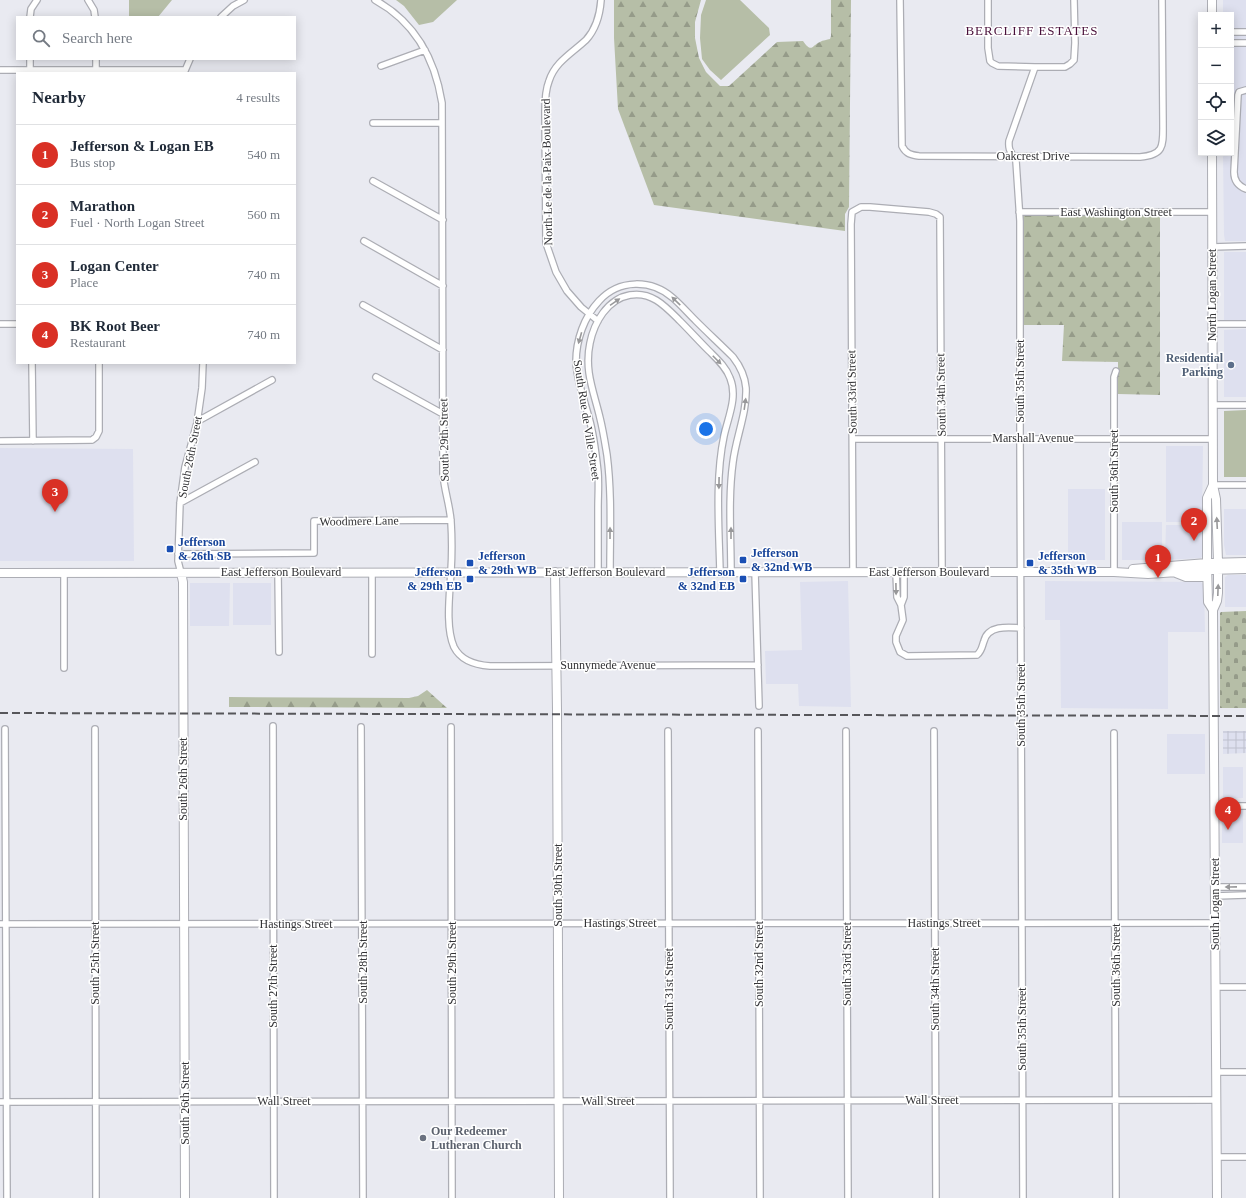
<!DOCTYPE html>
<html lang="en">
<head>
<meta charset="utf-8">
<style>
  :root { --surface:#fff; --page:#f6f6f7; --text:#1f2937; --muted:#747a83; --line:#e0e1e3; --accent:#d93025 }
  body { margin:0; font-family:"Times New Roman",serif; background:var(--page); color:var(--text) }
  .controls { position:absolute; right:12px; top:12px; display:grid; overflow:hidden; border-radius:0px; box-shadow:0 2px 10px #0003 }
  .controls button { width:36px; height:36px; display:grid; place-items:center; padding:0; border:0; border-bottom:1px solid var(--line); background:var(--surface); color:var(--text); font:20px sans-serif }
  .you { position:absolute; left:706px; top:429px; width:14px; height:14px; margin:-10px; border:3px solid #fff; border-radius:50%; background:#1a73e8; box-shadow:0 0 0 6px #1a73e833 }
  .badge { display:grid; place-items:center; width:26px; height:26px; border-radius:50%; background:var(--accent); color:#fff; font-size:13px; font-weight:700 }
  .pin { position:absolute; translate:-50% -33px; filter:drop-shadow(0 1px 2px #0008) }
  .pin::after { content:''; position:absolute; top:21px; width:14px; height:12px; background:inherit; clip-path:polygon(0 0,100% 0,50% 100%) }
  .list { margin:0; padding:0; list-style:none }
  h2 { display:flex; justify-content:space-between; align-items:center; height:52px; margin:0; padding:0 16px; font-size:17px }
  h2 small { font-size:13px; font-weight:400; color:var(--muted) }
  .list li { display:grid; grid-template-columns:26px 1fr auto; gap:12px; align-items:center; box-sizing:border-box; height:60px; padding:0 16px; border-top:1px solid var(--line) }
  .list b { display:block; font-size:15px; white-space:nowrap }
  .list p { margin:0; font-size:13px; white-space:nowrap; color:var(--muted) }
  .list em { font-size:13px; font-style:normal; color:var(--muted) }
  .icon { flex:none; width:22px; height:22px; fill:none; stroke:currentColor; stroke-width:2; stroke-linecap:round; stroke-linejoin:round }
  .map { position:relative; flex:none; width:1246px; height:1198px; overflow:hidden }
  .search { position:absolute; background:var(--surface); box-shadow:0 2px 10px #0003; left:16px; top:16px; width:280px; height:44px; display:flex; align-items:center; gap:10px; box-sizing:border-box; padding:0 14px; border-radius:0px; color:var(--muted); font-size:15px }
  .panel { position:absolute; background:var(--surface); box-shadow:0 2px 10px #0003; left:16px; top:72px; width:280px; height:292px; border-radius:0px }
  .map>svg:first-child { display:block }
  .built { fill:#dee0ef }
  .industrial { fill:url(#industrial-grid) }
  .grass { fill:#b6bea7 }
  .forest { fill:url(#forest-firs) }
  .cemetery { fill:url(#cemetery-stones) }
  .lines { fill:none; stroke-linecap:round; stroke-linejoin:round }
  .street-casing { stroke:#acadb4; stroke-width:8 }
  .secondary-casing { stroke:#acadb4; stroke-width:10 }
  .street { stroke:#fff; stroke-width:5.5 }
  .secondary { stroke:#fff; stroke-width:8 }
  .rail { stroke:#56565a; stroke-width:2; stroke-dasharray:8 4; stroke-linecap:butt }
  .oneway { fill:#98989a }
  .service-dot { fill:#5c6f8a; stroke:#fff; stroke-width:1.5 }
  .transit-dot { fill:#1a4fb4; stroke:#fff; stroke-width:1.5 }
  .worship-dot { fill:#6b7280; stroke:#fff; stroke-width:1.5 }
  .labels { text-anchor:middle; stroke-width:3; stroke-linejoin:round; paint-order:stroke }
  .street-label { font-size:12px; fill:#323235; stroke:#fff }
  .service-label { font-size:12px; font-weight:bold; fill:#4e5e75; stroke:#fff; text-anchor:end }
  .transit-label { font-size:12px; font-weight:bold; fill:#164399; stroke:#fff; text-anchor:start }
  .worship-label { font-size:12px; font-weight:bold; fill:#5b616d; stroke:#fff; text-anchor:start }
  .neighbourhood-label { font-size:13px; letter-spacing:1px; fill:#49103a; stroke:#fff }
</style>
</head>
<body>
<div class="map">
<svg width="1246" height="1198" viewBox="0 0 1246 1198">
  <defs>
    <pattern id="industrial-grid" width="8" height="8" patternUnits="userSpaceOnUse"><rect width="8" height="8" fill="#dee0ef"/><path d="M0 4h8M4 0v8" fill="none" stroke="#bfc1ce"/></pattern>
    <pattern id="forest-firs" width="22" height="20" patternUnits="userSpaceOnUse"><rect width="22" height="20" fill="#b6bea7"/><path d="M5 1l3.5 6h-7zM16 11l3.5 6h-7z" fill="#959b89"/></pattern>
    <pattern id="cemetery-stones" width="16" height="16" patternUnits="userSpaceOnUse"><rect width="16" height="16" fill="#b6bea7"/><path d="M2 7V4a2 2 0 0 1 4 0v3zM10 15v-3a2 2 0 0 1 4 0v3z" fill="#959b89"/></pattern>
  </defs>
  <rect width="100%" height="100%" fill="#e9eaf1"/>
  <!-- built -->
  <path class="built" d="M1223,0H1246V241H1225L1224,235L1223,153H1231V15H1223Z
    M1224,252H1246V320H1224Z
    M1246,329V397H1224V330Z
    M1166,446H1203L1202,522H1166Z
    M0,448L133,449L134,561H0Z
    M1068,489H1105V560H1068Z
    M1224,509H1246V555H1226L1224,545Z
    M1122,522H1162V560H1122Z
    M1166,525H1202L1203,555L1201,558L1165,560Z
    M1228,575H1246V607H1225V577Z
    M848,581L851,707L799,706L798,684H766L765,651L802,650L800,582Z
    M1045,581L1201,582L1204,585L1205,632H1168V709L1061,708L1060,620H1045Z
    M190,583H230L229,626H190Z
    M233,583H271V625H233Z
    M1167,734H1205V774H1167Z
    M1223,767H1243V798L1223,799Z
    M1243,809V843H1222V810Z"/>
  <!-- industrial -->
  <path class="industrial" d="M1223,731H1246V753L1223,754Z"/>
  <!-- grass -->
  <path class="grass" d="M129,0H172L158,17H129Z
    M396,0H457L433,22L419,25L404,6Z
    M706,0H740L769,28L770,35L721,80L710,70L702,59L700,38L701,15Z
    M1246,410V477H1224V411Z"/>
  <!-- forest -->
  <path class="forest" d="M614,0H701L695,22V38L699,58L706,72L720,86H729L777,42L803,41C812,54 812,45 820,42C823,40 827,40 830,39L831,36V0H851L849,207L845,214V231L654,205L618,109L614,38Z
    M1023,213H1160V395L1118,394V362L1062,361L1064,325H1024Z
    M427,690L447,708L229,707V697L409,698L418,696Z"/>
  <!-- cemetery -->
  <path class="cemetery" d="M1246,611V708H1220V613L1221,612Z"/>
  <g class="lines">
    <!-- street casing -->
    <g class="street-casing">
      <path id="street" d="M88,0L94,10L95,17
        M375,0C415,22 435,59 442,103L443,473C444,490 450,505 451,522C452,538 452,555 451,571C450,592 445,627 454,647C461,661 476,665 490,666L758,665
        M900,0L902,146C906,154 911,155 919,156L1140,157C1165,155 1163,145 1163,123L1162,0
        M988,0V48L990,61L992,63L998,66L1035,67H1065L1070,64L1074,60L1075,43L1074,0
        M30,17L31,9L37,0
        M221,17L233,6L244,0
        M1231,32H1246
        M1231,43H1246
        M30,59V73
        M96,59V73
        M381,66L425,50
        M0,70H185
        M184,73L190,59
        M1246,90L1239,92L1238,95L1234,172C1234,181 1238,186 1246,189
        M373,123H442
        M373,181L443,220
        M1019,212H1212
        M364,241L443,286
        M1212,247L1246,246
        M363,305L443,350
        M598,321L581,307L567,291L556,272L546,243L545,111C545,101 545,91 549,81C555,62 572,53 586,40C596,29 600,14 601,0
        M0,324H17
        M1212,324H1246
        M32,363L33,441
        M376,377L443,414
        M1213,405H1246
        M198,421L272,380
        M853,439H1213
        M0,441L92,440L96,437L99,431V363
        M1213,485H1246
        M180,503L255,462
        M178,554L314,553V521L451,520
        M278,572L279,652
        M372,572V654
        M598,572C598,551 598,529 598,508C598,496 599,484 598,472C596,454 594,435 589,418C584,399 577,381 576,362C576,340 584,317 599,301C619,279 651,279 673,298C681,305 688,313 696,321C708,333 721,345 733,357C740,366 745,376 746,388C747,413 736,437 733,462C728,498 731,536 731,572
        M610,572C610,533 612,494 607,455C605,443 603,430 600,418C594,392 584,371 590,343C594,323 607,299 630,295C652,291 666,307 680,321C690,331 699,341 709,351C717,359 726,367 730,378C738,397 728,417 724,436C715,478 719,529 720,572
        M755,572L759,706
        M853,572L851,224L852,212L861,207H870L929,212L936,214L940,217L942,572
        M896,572L897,597L901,605
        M904,572V597L901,605L903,620L896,636V642L900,652L907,656L977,655C982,651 982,646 984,641C988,625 1008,627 1021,628
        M1114,572V377L1116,371
        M181,573L178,561L180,503L185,467L197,423L202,388L203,363
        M64,574V668
        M273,726L274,1198
        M361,727L363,1198
        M451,727L452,1198
        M5,729L7,1198
        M95,729L96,1198
        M668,731L670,1198
        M758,731L760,1198
        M846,731L848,1198
        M934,731L936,1198
        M1114,733L1116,1198
        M1215,806H1246
        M1215,887H1246
        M1215,896L1246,895
        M0,924L1215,923
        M1216,987H1246
        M1216,1072H1246
        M0,1102L1216,1100
        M1217,1157H1246
        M1023,1198L1020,438V221L1016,161C1012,152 1008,152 1009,141L1035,67"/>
    </g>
    <!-- secondary casing -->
    <g class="secondary-casing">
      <path id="secondary" d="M1212,0V15
        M1212,153L1213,485L1216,499L1218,562V593L1217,601L1213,610L1217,1198
        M1213,485L1207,498V563L1208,602L1213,610
        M1133,569L1207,563L1246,562
        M555,572L557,710L559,1198
        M0,573L1114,572L1148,574L1207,570L1246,569
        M181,573L183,582L185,1198
        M1176,573L1186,577H1207"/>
    </g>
    <!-- street -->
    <use href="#street" class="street"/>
    <!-- secondary -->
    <use href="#secondary" class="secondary"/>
    <!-- rail -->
    <path class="rail" d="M0,713L1246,716"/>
  </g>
  <!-- one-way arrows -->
  <defs><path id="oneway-solid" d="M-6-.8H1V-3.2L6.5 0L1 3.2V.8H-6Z"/></defs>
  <g class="oneway">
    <use href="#oneway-solid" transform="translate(676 301) rotate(-136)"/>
    <use href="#oneway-solid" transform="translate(615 302) rotate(-34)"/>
    <use href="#oneway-solid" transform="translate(580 338) rotate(106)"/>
    <use href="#oneway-solid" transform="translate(717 360) rotate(45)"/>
    <use href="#oneway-solid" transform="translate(745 404) rotate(-82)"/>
    <use href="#oneway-solid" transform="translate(719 483) rotate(91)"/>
    <use href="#oneway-solid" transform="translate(1217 523) rotate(-93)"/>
    <use href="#oneway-solid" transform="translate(610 533) rotate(-90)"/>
    <use href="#oneway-solid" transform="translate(731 533) rotate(-90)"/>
    <use href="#oneway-solid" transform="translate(896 589) rotate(89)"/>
    <use href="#oneway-solid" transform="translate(1218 590) rotate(-88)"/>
    <use href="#oneway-solid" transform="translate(1231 887) rotate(179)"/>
  </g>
  <!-- markers -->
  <circle class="service-dot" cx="1231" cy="365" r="4"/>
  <g class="transit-dot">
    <rect x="166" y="545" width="8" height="8" rx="2"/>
    <rect x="739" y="556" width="8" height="8" rx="2"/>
    <rect x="466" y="559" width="8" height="8" rx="2"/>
    <rect x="1026" y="559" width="8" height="8" rx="2"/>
    <rect x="466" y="575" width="8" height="8" rx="2"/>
    <rect x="739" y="575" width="8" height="8" rx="2"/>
  </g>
  <circle class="worship-dot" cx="423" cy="1138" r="4"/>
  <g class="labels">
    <!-- street labels -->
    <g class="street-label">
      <text x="1033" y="160">Oakcrest Drive</text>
      <text transform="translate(547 172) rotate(-91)" y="4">North Le de la Paix Boulevard</text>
      <text x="1116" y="216">East Washington Street</text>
      <text transform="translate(1212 295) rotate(-90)" y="4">North Logan Street</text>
      <text transform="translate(1020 381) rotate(-90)" y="4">South 35th Street</text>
      <text transform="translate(852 392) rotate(-91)" y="4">South 33rd Street</text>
      <text transform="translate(941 395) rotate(-91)" y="4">South 34th Street</text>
      <text transform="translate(587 420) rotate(81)" y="4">South Rue de Ville Street</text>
      <text x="1033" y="442">Marshall Avenue</text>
      <text transform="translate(444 440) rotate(-91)" y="4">South 29th Street</text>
      <text transform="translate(190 457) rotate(-79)" y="4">South 26th Street</text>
      <text transform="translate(1114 471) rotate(-90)" y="4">South 36th Street</text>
      <text transform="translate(359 521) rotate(-1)" y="4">Woodmere Lane</text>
      <text x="281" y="576">East Jefferson Boulevard</text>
      <text x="605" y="576">East Jefferson Boulevard</text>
      <text x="929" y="576">East Jefferson Boulevard</text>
      <text x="608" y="669">Sunnymede Avenue</text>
      <text transform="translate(1021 705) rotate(-90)" y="4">South 35th Street</text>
      <text transform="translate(183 779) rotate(-90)" y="4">South 26th Street</text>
      <text transform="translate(558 885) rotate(-90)" y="4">South 30th Street</text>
      <text transform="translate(1215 904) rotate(-90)" y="4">South Logan Street</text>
      <text x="620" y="927">Hastings Street</text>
      <text x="944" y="927">Hastings Street</text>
      <text x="296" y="928">Hastings Street</text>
      <text transform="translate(363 962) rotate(-90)" y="4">South 28th Street</text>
      <text transform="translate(95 963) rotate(-90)" y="4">South 25th Street</text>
      <text transform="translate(452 963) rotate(-90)" y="4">South 29th Street</text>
      <text transform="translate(759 964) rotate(-90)" y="4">South 32nd Street</text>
      <text transform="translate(847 964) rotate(-90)" y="4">South 33rd Street</text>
      <text transform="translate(1116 965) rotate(-90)" y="4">South 36th Street</text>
      <text transform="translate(273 986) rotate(-90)" y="4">South 27th Street</text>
      <text transform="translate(669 989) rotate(-90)" y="4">South 31st Street</text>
      <text transform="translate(935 989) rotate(-90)" y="4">South 34th Street</text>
      <text transform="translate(1022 1029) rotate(-90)" y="4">South 35th Street</text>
      <text x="932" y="1104">Wall Street</text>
      <text x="284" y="1105">Wall Street</text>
      <text x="608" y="1105">Wall Street</text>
      <text transform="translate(185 1103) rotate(-90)" y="4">South 26th Street</text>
    </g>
    <!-- service labels -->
    <g class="service-label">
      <text x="1223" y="362">Residential<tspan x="1223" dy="14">Parking</tspan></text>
    </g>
    <!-- transit labels -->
    <g class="transit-label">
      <text x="178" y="546">Jefferson<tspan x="178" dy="14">&amp; 26th SB</tspan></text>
      <text x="751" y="557">Jefferson<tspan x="751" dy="14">&amp; 32nd WB</tspan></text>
      <text x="478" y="560">Jefferson<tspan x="478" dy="14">&amp; 29th WB</tspan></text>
      <text x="1038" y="560">Jefferson<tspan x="1038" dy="14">&amp; 35th WB</tspan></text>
      <text x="462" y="576" text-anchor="end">Jefferson<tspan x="462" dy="14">&amp; 29th EB</tspan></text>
      <text x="735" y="576" text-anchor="end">Jefferson<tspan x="735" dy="14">&amp; 32nd EB</tspan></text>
    </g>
    <!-- worship labels -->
    <g class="worship-label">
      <text x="431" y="1135">Our Redeemer<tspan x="431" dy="14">Lutheran Church</tspan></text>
    </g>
    <!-- neighbourhood labels -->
    <g class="neighbourhood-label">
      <text x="1032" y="35">BERCLIFF ESTATES</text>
    </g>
  </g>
</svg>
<div class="controls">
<button>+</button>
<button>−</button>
<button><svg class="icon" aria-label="locate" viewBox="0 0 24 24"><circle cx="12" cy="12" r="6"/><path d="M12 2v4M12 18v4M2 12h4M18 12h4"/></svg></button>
<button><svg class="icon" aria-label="layers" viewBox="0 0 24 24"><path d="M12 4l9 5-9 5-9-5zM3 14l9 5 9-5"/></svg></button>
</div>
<div class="you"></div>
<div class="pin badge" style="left:1158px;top:578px">1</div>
<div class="pin badge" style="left:1194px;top:541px">2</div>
<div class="pin badge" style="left:55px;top:512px">3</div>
<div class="pin badge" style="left:1228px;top:830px">4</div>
<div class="search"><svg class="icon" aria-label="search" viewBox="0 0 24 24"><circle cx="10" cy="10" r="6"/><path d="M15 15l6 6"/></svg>Search here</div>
<section class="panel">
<h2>Nearby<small>4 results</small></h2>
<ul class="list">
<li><span class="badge">1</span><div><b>Jefferson &amp; Logan EB</b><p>Bus stop</p></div><em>540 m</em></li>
<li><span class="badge">2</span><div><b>Marathon</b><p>Fuel · North Logan Street</p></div><em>560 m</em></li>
<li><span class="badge">3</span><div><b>Logan Center</b><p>Place</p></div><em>740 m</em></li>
<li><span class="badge">4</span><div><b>BK Root Beer</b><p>Restaurant</p></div><em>740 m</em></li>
</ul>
</section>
</div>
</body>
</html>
